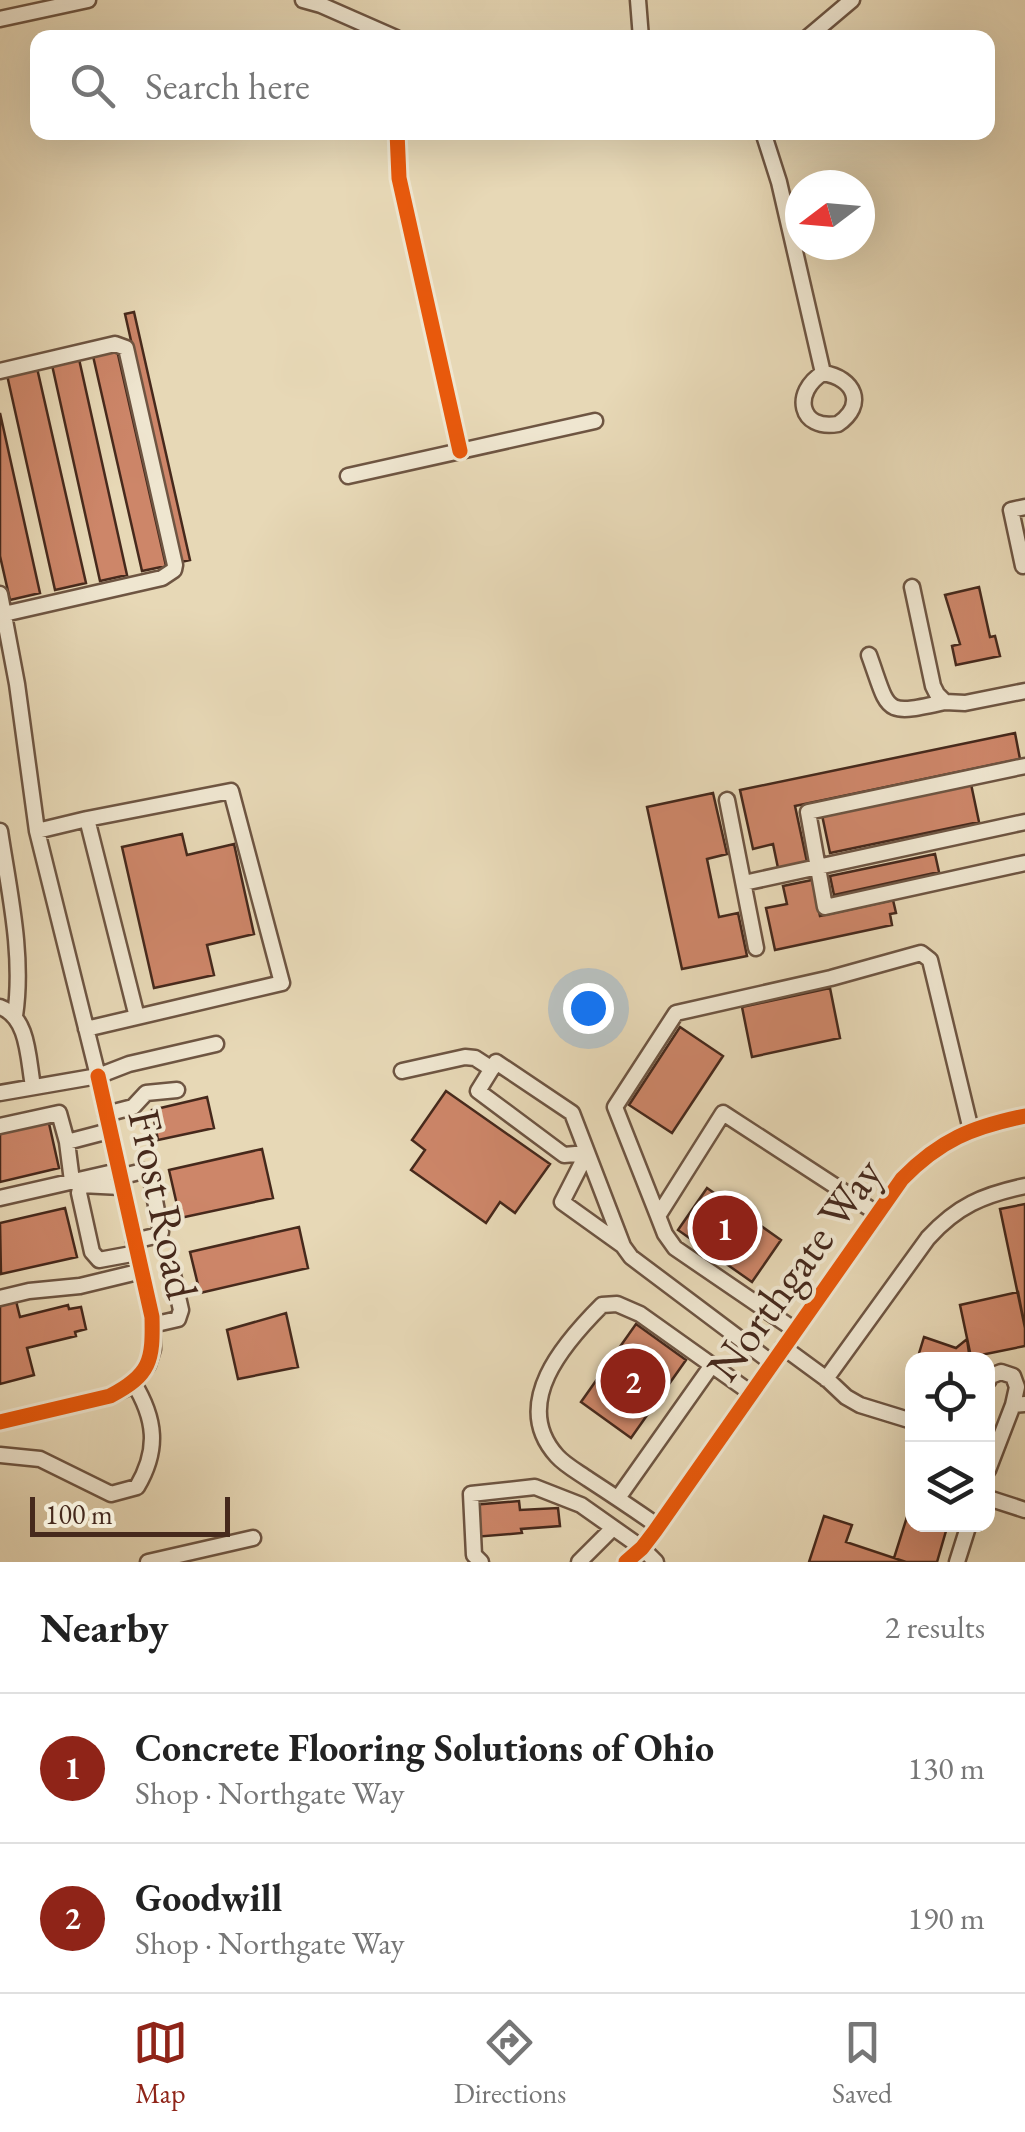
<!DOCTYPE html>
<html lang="en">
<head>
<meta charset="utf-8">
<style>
  :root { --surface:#fff; --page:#f2f2f2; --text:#222; --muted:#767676; --line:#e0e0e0; --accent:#8f2418 }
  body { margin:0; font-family:"EB Garamond",serif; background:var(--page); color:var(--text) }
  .controls { position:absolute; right:30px; bottom:30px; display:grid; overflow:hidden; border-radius:20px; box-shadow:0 10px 40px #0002 }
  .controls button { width:90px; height:90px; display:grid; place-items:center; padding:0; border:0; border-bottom:2px solid var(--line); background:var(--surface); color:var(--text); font:50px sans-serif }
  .compass { position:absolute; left:785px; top:170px; width:90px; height:90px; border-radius:50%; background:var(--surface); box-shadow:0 10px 40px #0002; rotate:254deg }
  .scale { position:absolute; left:30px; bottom:25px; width:200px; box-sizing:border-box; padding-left:10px; border:5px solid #46291c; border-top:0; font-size:28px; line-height:35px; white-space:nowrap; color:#46291c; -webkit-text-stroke:8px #efe6d0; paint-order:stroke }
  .you { position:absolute; left:588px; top:1008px; width:35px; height:35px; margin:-25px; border:8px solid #fff; border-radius:50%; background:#1a73e8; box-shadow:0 0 0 15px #1a73e833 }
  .badge { display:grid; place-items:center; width:65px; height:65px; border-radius:50%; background:var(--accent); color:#fff; font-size:32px; font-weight:700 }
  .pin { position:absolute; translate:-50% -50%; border:5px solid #fff; box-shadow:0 2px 10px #0006 }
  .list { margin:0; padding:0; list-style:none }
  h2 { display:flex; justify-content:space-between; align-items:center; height:130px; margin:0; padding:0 40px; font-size:42px }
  h2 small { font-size:32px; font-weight:400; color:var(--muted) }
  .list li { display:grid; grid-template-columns:65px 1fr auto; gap:30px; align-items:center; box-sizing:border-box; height:150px; padding:0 40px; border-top:2px solid var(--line) }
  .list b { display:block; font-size:38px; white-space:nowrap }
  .list p { margin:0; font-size:32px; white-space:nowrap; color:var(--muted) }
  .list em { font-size:32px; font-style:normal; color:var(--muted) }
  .icon { flex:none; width:55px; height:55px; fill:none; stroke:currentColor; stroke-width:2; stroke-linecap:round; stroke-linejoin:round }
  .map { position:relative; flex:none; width:1025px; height:1562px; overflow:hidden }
  .search { position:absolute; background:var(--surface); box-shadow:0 10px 40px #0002; left:30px; right:30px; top:30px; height:110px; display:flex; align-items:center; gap:25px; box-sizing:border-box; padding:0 35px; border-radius:20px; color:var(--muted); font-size:38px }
  .sheet { height:430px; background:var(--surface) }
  nav { display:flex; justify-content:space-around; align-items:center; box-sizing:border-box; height:140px; border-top:2px solid var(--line); background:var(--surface); font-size:28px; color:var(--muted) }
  nav a { display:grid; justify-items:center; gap:5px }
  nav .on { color:var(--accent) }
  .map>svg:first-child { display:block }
  .building { fill:#cd8669; stroke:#46291c; stroke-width:2.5 }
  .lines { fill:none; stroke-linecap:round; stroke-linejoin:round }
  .minor-casing { stroke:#6e5542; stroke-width:19 }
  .minor { stroke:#efe6d0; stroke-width:14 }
  .cycleway-casing { stroke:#efe6d0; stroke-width:21 }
  .cycleway { stroke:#e8590c; stroke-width:15 }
  .labels { text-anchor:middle; stroke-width:8; stroke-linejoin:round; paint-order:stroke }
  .street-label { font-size:45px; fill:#46291c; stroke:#efe6d0 }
</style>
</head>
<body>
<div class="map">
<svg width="1025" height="1562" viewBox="0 0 1025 1562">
  <rect width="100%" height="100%" fill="#e7d8b6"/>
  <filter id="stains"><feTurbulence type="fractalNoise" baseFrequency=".002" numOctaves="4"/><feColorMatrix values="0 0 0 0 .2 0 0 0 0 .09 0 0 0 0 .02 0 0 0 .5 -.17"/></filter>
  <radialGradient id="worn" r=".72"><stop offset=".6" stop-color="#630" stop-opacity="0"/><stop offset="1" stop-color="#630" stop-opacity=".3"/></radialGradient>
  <!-- building -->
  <path class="building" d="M134,312L190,560L181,562L125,314Z
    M117,350L166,566L142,571L93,356Z
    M79,359L127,575L100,581L52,365Z
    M37,368L86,583L55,590L7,375Z
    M0,413L40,593L10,600L0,556Z
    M979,587L990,637L995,636L1000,656L956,665L952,646L960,644L945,595Z
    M1015,733L1020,759L795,806L807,862L778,868L773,844L753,849L740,790Z
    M971,784L979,822L830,853L822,815Z
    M713,793L727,854L707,859L719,917L738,913L747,956L682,969L647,807Z
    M182,834L187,855L234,844L254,934L207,945L214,975L154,988L122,847Z
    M935,854L939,872L834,895L830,876Z
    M812,880L820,916L893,900L896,913L890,914L892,925L775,950L766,908L787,904L783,886Z
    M830,988L840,1038L752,1057L742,1007Z
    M680,1027L723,1056L672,1133L629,1105Z
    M446,1091L550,1164L515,1213L500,1202L486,1223L411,1170L425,1150L412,1140Z
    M207,1097L214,1128L158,1140L152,1110Z
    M48,1119L59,1168L0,1182V1130Z
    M262,1149L273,1198L180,1218L169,1170Z
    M707,1188L781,1240L752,1282L678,1230Z
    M1025,1204V1328L1000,1209Z
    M65,1208L77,1257L1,1274L0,1223Z
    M299,1227L308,1268L200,1293L190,1252Z
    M1018,1292L1025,1328V1346L971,1357L960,1305Z
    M16,1301L20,1317L68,1305L69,1309L81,1307L86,1329L75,1332L76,1336L27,1348L34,1375L0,1384V1305Z
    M286,1313L298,1367L238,1379L227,1330Z
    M636,1324L686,1360L631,1438L581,1402Z
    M924,1337L956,1348L967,1339L970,1360H917Z
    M519,1501L520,1510L558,1508L560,1526L521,1529L522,1533L474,1537L472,1505Z
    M912,1501V1524H948L937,1562H906L894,1558Z
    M824,1516L852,1525L846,1542L906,1562H809Z"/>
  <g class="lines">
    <!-- minor casing -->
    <g class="minor-casing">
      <path id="minor" d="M303,0L321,5L396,38
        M638,0L641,38
        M0,19L88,0
        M807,38L852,0
        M397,132L399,178L460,451
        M763,132L779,182L823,373
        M0,371L115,344L126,348L175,565L174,570L162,578L4,614
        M823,373C855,378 866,405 838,424C799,431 792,392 823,373Z
        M348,476L595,421
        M1023,566L1011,510L1025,507
        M912,587L933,686L937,694L945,702L965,703L1025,691
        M0,594L17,684L37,831L98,1076L152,1317L153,1349L148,1365L138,1378L125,1389L110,1396L0,1422
        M869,655C890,713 882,716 945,702
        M1025,766L808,812L825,907L1025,863
        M727,800L756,948
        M87,819L137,1017
        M0,831C9,891 24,955 15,1016
        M37,831L87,819L231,791L282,983L86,1029
        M744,883L1025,822
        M0,1007C29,1017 28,1060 33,1086
        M402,1071L465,1057L475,1058L492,1069
        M0,1093L98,1076L129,1064L216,1044
        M106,1114L133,1107L146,1093L177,1090
        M0,1126L59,1113L67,1142L109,1131
        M67,1142L72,1181
        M587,1153L564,1155L478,1091L496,1062L572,1113L623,1246L631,1257L772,1363
        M587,1153L562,1202L622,1245
        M119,1177L143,1171L150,1174L161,1232L159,1235L134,1241
        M121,1187L81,1185L79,1193L92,1252L99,1260L137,1253
        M0,1198L118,1171
        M658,1216L615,1107L676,1013L831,978L921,953L930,960L971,1130
        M0,1298L29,1291L80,1286L142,1271
        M152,1325L178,1319L181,1310L171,1266
        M795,1330L675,1248L665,1234L658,1216L723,1113L878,1214
        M783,1347L828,1380L846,1397L860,1405L912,1421
        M826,1379L928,1238C957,1206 983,1195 1025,1186
        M988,1381L991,1376L1001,1372L1013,1376L1017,1387L1013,1405
        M0,1455L40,1459L111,1494L137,1487C159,1450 156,1419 133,1382
        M988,1470L1013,1405L1025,1404
        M618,1498L712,1365
        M988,1498L1025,1510
        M658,1526C635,1510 611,1494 588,1479C578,1472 565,1465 557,1456C510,1404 564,1343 602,1305L617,1304L640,1314L751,1393
        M148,1562L253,1538
        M481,1562L474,1555L471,1494L535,1487L581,1505L642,1548L656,1562
        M579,1562L613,1528
        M626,1562L642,1548L655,1531L902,1179C940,1140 972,1127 1025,1116
        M957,1562L969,1524"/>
    </g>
    <!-- minor -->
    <use href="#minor" class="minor"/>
    <!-- cycleway casing -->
    <g class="cycleway-casing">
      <path id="cycleway" d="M397,132L399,178L460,451
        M0,1422L110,1396C151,1375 153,1360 152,1317L98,1076
        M626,1562L642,1548L655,1531L902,1179C940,1140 972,1127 1025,1116"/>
    </g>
    <!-- cycleway -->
    <use href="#cycleway" class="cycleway"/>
  </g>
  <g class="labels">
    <!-- street labels -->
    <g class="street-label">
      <text transform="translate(164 1204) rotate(78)" y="16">Frost Road</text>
      <text transform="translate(794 1269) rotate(-54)" y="16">Northgate Way</text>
    </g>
  </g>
  <rect width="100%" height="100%" filter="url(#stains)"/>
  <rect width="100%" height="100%" fill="url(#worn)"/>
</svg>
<div class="controls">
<button><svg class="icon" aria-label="locate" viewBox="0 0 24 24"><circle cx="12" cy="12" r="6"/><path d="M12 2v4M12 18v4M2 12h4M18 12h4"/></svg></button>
<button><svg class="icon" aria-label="layers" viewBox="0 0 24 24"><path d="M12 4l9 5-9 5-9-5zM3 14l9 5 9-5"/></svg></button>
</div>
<svg class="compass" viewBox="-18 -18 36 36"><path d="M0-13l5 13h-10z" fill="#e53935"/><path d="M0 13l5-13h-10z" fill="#767676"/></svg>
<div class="scale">100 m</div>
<div class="you"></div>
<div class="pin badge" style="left:725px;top:1228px">1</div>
<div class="pin badge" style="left:633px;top:1381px">2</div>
<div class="search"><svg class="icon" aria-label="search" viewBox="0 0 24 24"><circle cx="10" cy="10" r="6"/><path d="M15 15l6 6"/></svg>Search here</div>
</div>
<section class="sheet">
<h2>Nearby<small>2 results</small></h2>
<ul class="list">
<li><span class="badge">1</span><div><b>Concrete Flooring Solutions of Ohio</b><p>Shop · Northgate Way</p></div><em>130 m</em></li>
<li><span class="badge">2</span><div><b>Goodwill</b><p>Shop · Northgate Way</p></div><em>190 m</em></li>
</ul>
</section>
<nav>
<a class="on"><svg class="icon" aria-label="map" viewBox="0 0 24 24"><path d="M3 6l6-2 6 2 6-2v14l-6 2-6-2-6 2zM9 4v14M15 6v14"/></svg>Map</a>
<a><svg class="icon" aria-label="directions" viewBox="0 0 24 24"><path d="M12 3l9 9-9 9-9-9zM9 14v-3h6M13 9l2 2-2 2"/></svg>Directions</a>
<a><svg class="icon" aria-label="saved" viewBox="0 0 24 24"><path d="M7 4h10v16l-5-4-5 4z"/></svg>Saved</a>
</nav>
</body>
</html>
